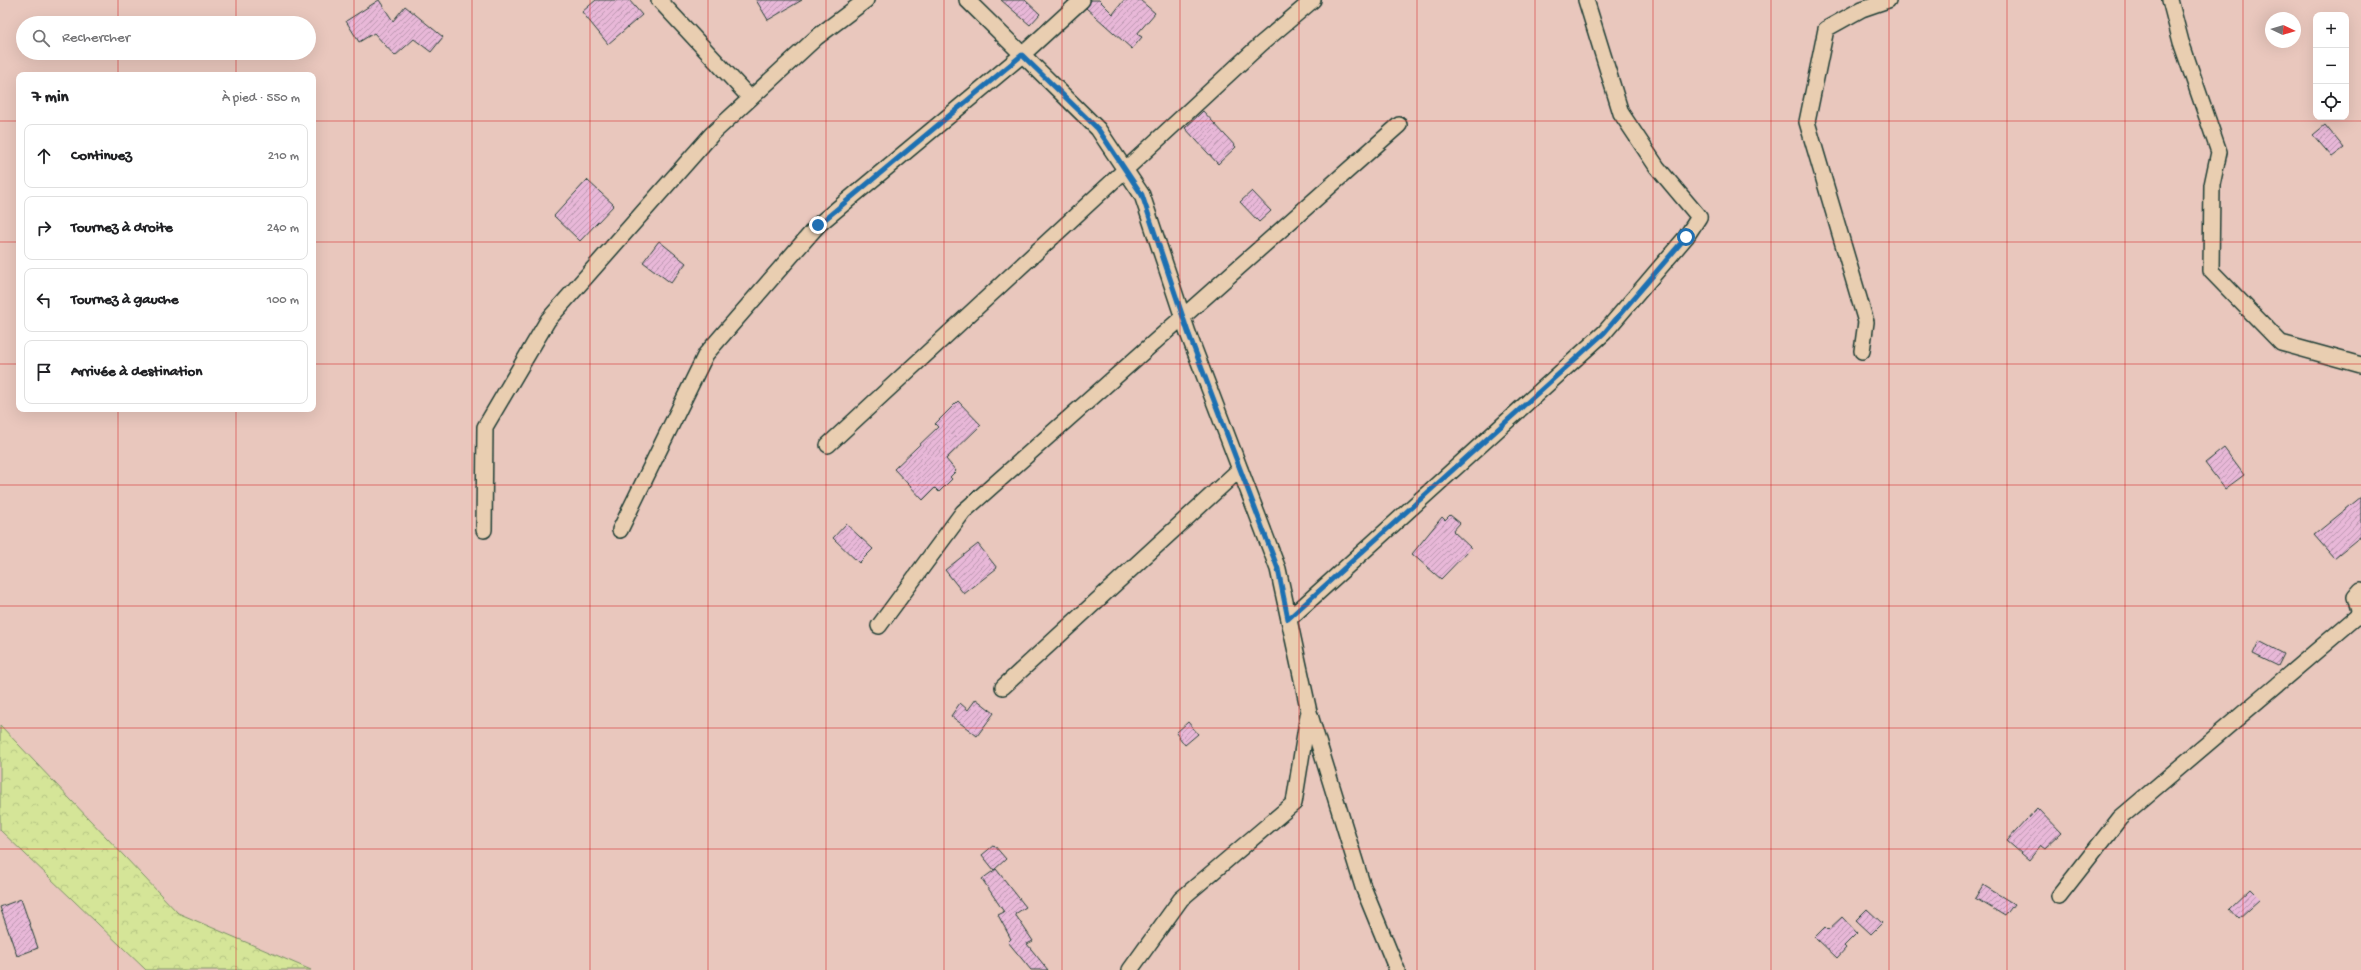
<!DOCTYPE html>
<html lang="fr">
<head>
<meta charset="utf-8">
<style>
  :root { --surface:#fff; --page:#f2f2f2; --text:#202124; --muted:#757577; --line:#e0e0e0 }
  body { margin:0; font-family:"Gochi Hand",sans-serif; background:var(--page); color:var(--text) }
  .controls { position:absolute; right:12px; top:12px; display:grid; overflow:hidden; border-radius:8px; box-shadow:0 4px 16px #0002 }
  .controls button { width:36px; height:36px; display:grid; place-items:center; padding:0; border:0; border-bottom:1px solid var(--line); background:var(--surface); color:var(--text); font:20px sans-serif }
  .compass { position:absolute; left:2265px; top:12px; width:36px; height:36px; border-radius:50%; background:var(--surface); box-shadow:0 4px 16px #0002; rotate:94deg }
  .stop { position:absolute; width:12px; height:12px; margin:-9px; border:3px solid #1f6fb2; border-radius:50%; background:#fff }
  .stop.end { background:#1f6fb2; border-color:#fff; box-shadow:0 1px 4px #0008 }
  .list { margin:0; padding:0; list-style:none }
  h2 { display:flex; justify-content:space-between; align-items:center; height:52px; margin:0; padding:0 16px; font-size:17px }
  h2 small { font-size:13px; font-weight:400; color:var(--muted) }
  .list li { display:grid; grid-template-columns:26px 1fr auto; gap:12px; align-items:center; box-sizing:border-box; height:64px; margin:0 8px 8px; padding:0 8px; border:1px solid var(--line); border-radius:8px }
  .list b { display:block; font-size:15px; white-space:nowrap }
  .list em { font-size:13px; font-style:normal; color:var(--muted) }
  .icon { flex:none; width:22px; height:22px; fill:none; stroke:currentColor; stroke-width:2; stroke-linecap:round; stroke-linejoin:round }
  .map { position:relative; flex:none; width:2361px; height:970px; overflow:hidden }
  .search { position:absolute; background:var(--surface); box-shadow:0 4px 16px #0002; left:16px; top:16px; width:300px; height:44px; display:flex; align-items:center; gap:10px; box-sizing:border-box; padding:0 14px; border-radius:22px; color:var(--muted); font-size:15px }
  .panel { position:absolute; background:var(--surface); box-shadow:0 4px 16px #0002; left:16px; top:72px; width:300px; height:340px; border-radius:8px }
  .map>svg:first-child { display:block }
  .forest { fill:url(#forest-crowns); stroke:#7a9166 }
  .building { fill:url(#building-hatch); stroke:#1f3d34 }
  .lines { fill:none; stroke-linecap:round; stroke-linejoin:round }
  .street-casing { stroke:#1f3d34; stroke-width:18 }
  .street { stroke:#e9ceb1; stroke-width:15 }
  .route { stroke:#1f6fb2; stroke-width:5 }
  .grid { fill:none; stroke:#d62828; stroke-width:1; stroke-opacity:0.55 }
</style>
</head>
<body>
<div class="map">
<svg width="2361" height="970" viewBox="0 0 2361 970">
  <defs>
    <pattern id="forest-crowns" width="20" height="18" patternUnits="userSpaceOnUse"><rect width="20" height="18" fill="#d5e598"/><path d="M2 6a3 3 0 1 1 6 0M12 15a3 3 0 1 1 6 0" fill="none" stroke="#b6c584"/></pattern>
    <pattern id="building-hatch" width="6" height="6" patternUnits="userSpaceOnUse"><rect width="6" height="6" fill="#e8b8d8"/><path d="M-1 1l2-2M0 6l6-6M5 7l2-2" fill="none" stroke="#bb97b0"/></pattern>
  </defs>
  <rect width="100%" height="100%" fill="#e9c7bd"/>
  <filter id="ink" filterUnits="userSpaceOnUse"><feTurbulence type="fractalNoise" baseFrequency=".025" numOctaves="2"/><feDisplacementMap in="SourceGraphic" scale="8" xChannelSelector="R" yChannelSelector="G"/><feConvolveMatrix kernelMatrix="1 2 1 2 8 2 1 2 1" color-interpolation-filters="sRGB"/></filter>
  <g filter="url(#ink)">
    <!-- forest -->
    <path class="forest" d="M0,725L178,913L311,970H146L0,830Z"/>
    <!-- building -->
    <path class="building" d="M379,0L393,21L405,6L443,37L431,52L414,39L395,56L374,33L359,42L346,21Z
      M596,0H629L642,15L608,44L582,12Z
      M756,0H802L768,20Z
      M1001,0H1025L1040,14L1030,25Z
      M1091,0H1099L1113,14L1124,0H1140L1155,13L1137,34L1142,37L1132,49L1086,8Z
      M1203,111L1236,147L1218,164L1185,128Z
      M2325,125L2344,148L2332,157L2313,135Z
      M587,180L614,205L580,241L554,216Z
      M1252,191L1271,211L1259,222L1240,202Z
      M659,241L686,263L671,283L643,262Z
      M958,401L981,425L946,459L956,471L950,477L952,479L939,492L935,488L923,500L894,469L938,427L935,424Z
      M2224,448L2244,475L2225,489L2205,463Z
      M2361,497V536L2334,558L2314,535Z
      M1450,515L1460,523L1453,531L1471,548L1441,579L1412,554L1442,517L1445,520Z
      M846,524L873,549L859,563L833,538Z
      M978,544L997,568L964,594L945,570Z
      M2259,641L2284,654L2278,666L2253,654Z
      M976,699L994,713L977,736L951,716L960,703L968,710Z
      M1188,722L1198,734L1185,745L1176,733Z
      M2037,808L2061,833L2045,848L2041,845L2029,860L2007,841Z
      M994,845L1006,859L994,870L982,855Z
      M996,869L1026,907L1015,914L1033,941L1027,944L1048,970H1031L1008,942L1011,939L998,915L1004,912L982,879Z
      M1983,885L2014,904L2005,916L1975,898Z
      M2250,889L2260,899L2239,918L2230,908Z
      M21,899L38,948L17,956L0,907Z
      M1867,909L1882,923L1871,934L1856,920Z
      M1842,917L1857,933L1844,946L1846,948L1837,958L1815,937L1825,927L1828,930Z"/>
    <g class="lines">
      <!-- street casing -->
      <g class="street-casing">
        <path id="street" d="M659,0L750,98
          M967,0L1098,129L1142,195L1188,333L1278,569L1309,712L1363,887L1397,970
          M2170,0L2181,42L2219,152L2212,185L2211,271L2281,343L2361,365
          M1862,351L1866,322L1807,122L1826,29L1862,9L1888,0
          M828,445L1261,44L1313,0
          M484,530L485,427L548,320L712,134L817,37L866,0
          M620,530L706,354L818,225L1022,55L1082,0
          M2361,590L2355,597L2361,617
          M1289,619L1604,333L1686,237L1699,217L1657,167L1621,113L1586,0
          M879,626L963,512L1399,125
          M1003,687L1240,469
          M2059,896L2120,818L2360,614
          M1130,970L1181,899L1294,803L1308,715"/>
      </g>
      <!-- street -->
      <use href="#street" class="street"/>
    </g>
  </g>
  <g class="lines" filter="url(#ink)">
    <!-- route -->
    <path class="route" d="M818,225L1022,55L1098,129L1142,195L1188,332L1278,569L1288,619L1604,333L1686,237"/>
  </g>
  <!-- grid -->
  <path class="grid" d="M118,0V23M236,0V23M354,0V970M472,0V970M590,0V970M708,0V970M826,0V970M944,0V970M1062,0V970M1180,0V970M1299,0V970M1417,0V970M1535,0V970M1653,0V970M1771,0V970M1889,0V970M2007,0V970M2125,0V970M2243,0V970M118,53V75M236,53V75M0,121H19M313,121H2361M0,242H19M313,242H2361M0,364H19M313,364H2361M118,409V970M236,409V970M0,485H2361M0,606H2361M0,728H2361M0,849H2361"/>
</svg>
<div class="controls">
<button>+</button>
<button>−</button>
<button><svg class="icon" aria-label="locate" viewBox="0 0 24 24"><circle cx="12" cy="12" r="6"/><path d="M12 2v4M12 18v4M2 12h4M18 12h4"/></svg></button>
</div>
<svg class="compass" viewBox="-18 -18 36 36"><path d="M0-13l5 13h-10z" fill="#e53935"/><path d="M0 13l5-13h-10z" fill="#757577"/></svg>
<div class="stop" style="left:1686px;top:237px"></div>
<div class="stop end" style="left:818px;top:225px"></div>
<div class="search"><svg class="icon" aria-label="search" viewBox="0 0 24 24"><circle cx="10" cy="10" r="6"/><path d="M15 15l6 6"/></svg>Rechercher</div>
<section class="panel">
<h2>7 min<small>À pied · 550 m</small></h2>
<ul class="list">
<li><svg class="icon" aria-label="ahead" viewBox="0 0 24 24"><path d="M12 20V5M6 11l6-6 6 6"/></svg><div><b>Continuez</b></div><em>210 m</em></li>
<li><svg class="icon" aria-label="right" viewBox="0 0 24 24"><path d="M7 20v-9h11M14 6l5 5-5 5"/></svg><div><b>Tournez à droite</b></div><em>240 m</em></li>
<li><svg class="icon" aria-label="left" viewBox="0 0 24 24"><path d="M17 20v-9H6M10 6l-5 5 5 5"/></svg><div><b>Tournez à gauche</b></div><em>100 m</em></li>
<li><svg class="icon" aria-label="arrive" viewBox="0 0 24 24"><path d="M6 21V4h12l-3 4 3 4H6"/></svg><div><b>Arrivée à destination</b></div></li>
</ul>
</section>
</div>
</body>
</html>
